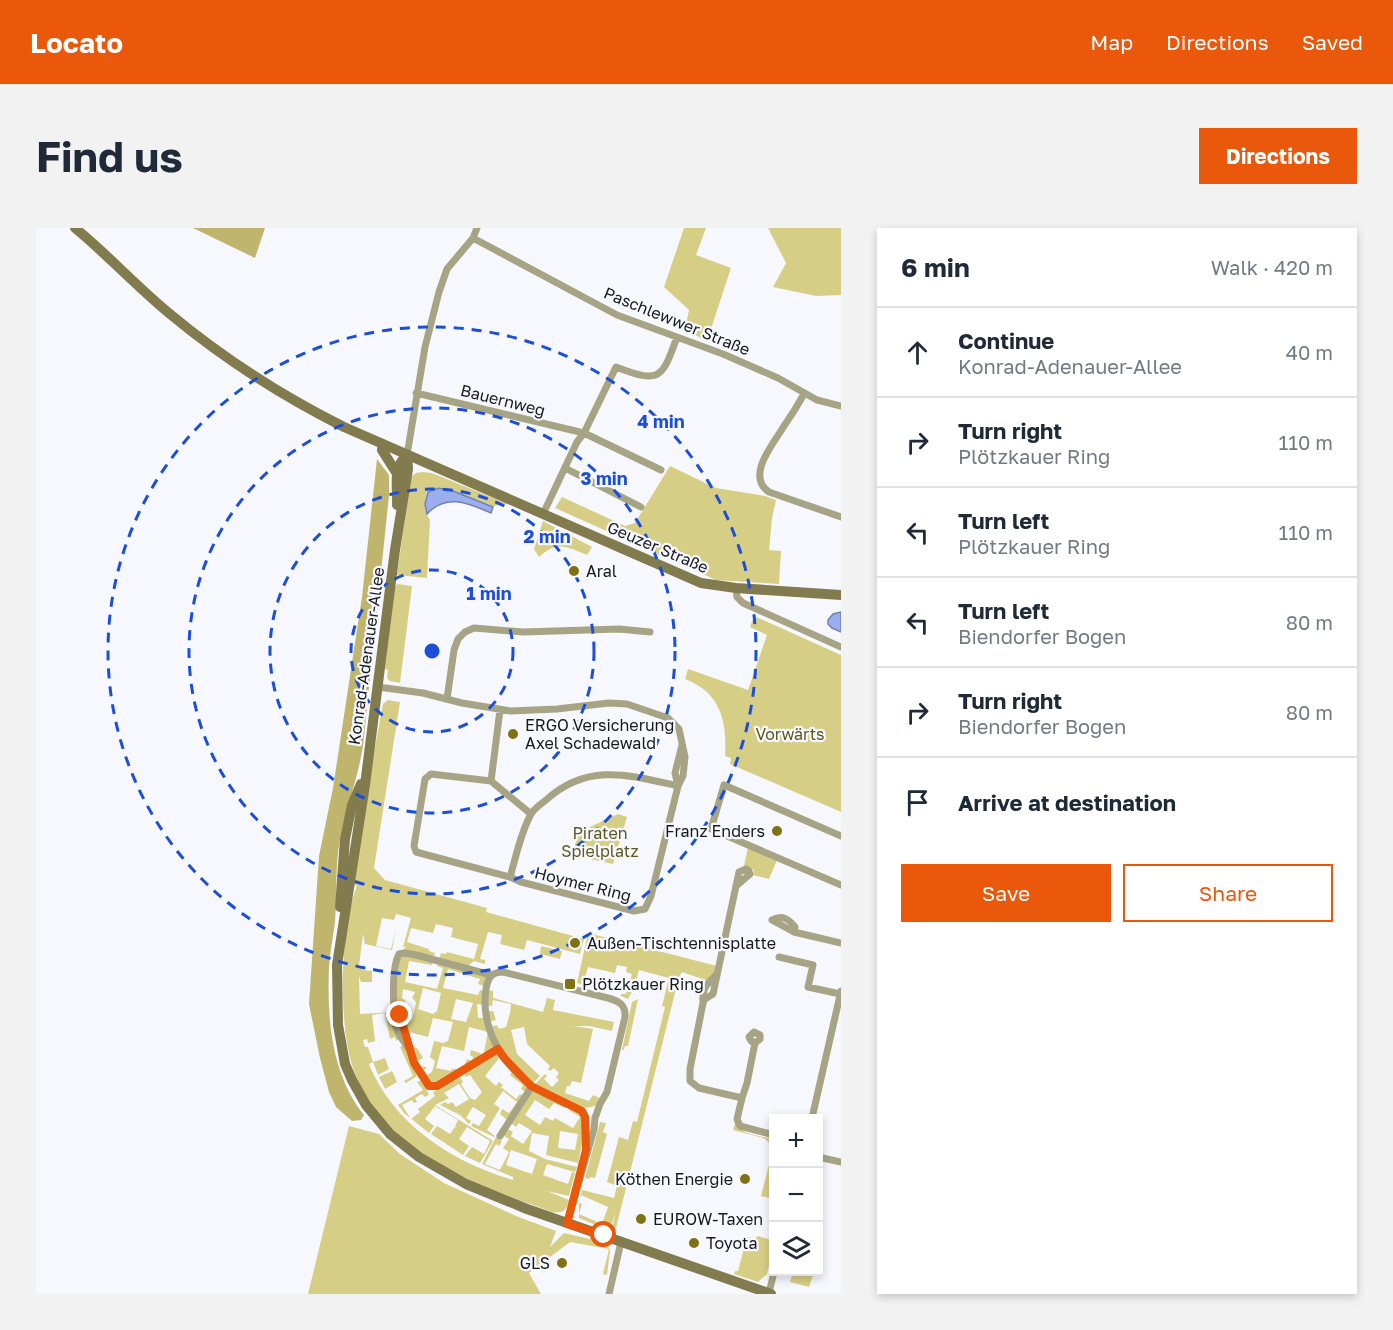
<!DOCTYPE html>
<html lang="en">
<head>
<meta charset="utf-8">
<style>
  :root { --surface:#fff; --page:#f2f2f3; --text:#1f2937; --muted:#747a83; --line:#e0e1e3; --accent:#ea580c }
  body { margin:0; font-family:"Golos Text",sans-serif; background:var(--page); color:var(--text) }
  .controls { position:absolute; right:18px; bottom:18px; display:grid; overflow:hidden; border-radius:0px; box-shadow:0 3px 9px #0003 }
  .controls button { width:54px; height:54px; display:grid; place-items:center; padding:0; border:0; border-bottom:2px solid var(--line); background:var(--surface); color:var(--text); font:30px sans-serif }
  .stop { position:absolute; width:18px; height:18px; margin:-14px; border:4px solid #ea580c; border-radius:50%; background:#fff }
  .stop.end { background:#ea580c; border-color:#fff; box-shadow:0 2px 6px #0008 }
  .list { margin:0; padding:0; list-style:none }
  h2 { display:flex; justify-content:space-between; align-items:center; height:78px; margin:0; padding:0 24px; font-size:26px }
  h2 small { font-size:20px; font-weight:400; color:var(--muted) }
  .list li { display:grid; grid-template-columns:39px 1fr auto; gap:18px; align-items:center; box-sizing:border-box; height:90px; padding:0 24px; border-top:2px solid var(--line) }
  .list b { display:block; font-size:22px; white-space:nowrap }
  .list p { margin:0; font-size:20px; white-space:nowrap; color:var(--muted) }
  .list em { font-size:20px; font-style:normal; color:var(--muted) }
  .actions { display:flex; gap:12px; padding:18px 24px }
  .actions a { flex:1; padding:14px 0; border:2px solid var(--accent); border-radius:0px; text-align:center; font-size:21px; color:var(--accent) }
  .actions .main { background:var(--accent); color:#fff }
  .icon { flex:none; width:33px; height:33px; fill:none; stroke:currentColor; stroke-width:2; stroke-linecap:round; stroke-linejoin:round }
  .map { position:relative; flex:none; width:805px; height:1066px; overflow:hidden; border-radius:0px }
  header { display:flex; align-items:center; gap:36px; box-sizing:border-box; height:84px; padding:0 30px; background:var(--accent); color:#fff }
  header strong { font-size:28px }
  nav { display:flex; gap:33px; margin-inline-start:auto; font-size:21px }
  .intro { display:flex; align-items:center; justify-content:space-between; box-sizing:border-box; height:144px; padding:0 36px }
  h1 { margin:0; font-size:42px }
  .button { padding:15px 27px; border-radius:0px; background:var(--accent); color:#fff; font-size:21px; font-weight:700 }
  main { display:flex; gap:36px; padding:0 36px }
  aside { flex:1; background:var(--surface); border-radius:0px; box-shadow:0 3px 9px #0003 }
  .map>svg:first-child { display:block }
  .green { fill:#d7ce86; fill-rule:evenodd }
  .forest { fill:#bfb56d }
  .water { fill:#9baeed; stroke:#7481af; stroke-width:1.5 }
  .lines { fill:none; stroke-linecap:round; stroke-linejoin:round }
  .minor { stroke:#a7a485; stroke-width:7 }
  .secondary { stroke:#817b4e; stroke-width:10 }
  .route { stroke:#ea580c; stroke-width:8 }
  .ring { fill:none; stroke:#1d4ed8; stroke-width:3; stroke-dasharray:10 8 }
  .poi-dot { fill:#7e7213; stroke:#f6f8fe; stroke-width:2 }
  .labels { text-anchor:middle; stroke-width:4.5; stroke-linejoin:round; paint-order:stroke }
  .street-label { font-size:16px; fill:#18191f; stroke:#f6f8fe }
  .poi-label { font-size:16px; fill:#18191f; stroke:#f6f8fe; text-anchor:start }
  .park-label { font-size:16px; fill:#5e5721; stroke:#f6f8fe }
  .centre { fill:#1d4ed8; stroke:#f6f8fe; stroke-width:3 }
  .ring-label { font-size:18px; text-anchor:middle; font-weight:bold; fill:#1d4ed8; stroke:#f6f8fe; stroke-width:4.5; stroke-linejoin:round; paint-order:stroke }
</style>
</head>
<body>
<header>
<strong>Locato</strong>
<nav><a>Map</a><a>Directions</a><a>Saved</a></nav>
</header>
<div class="intro"><h1>Find us</h1><a class="button">Directions</a></div>
<main>
<div class="map">
<svg width="805" height="1066" viewBox="0 0 805 1066">
  <rect width="100%" height="100%" fill="#f6f8fe"/>
  <!-- green -->
  <path class="green" d="M648,0H670L660,27L695,40L671,113L649,102L653,82L628,59Z
    M732,0H805V67L780,68L737,59L750,35Z
    M634,238L680,260L729,268L740,272L736,290L733,322L745,323L743,356L680,352L519,280L526,269L589,298L599,295Z
    M386,244L396,245L472,276L457,278L404,259L391,263C389,274 387,282 394,292L391,350L361,347L375,249L380,245Z
    M507,293L556,319L551,327C530,319 522,312 503,329L498,321Z
    M362,356L376,358L364,455L354,453L351,450L352,442L349,441L358,359Z
    M718,388L805,427V584L694,536L695,530L689,528C691,493 685,465 649,451L652,441L712,462L731,407L714,399Z
    M352,472L364,474L338,640L349,652L451,680L450,684L548,711L544,726L491,712L488,722L464,716L466,707L452,704L444,731L449,732V736L438,733L434,736L433,741L454,747L451,759L442,756L444,751L412,741L407,760L442,767L444,762L450,763L451,762L457,763V770L507,784L511,770L519,772L517,782L578,794L576,803L553,798H538L557,801L545,855L536,853L534,858H531L529,865L553,873L557,867L566,871C561,880 552,880 542,880C550,897 546,918 542,935L510,927L513,908L496,905L493,923L509,931L541,939L539,944L511,936L507,947L532,956L536,944L539,945L533,968L511,963L533,972C530,983 528,985 516,984C442,957 347,926 318,843C310,820 308,795 307,771C306,740 309,686 321,658L314,655L347,476ZM360,686L375,690L367,719L370,718L359,737L361,779L370,773L366,770L367,761L379,764L376,770L380,774L376,793L371,789L369,790L373,804L392,809L397,790L417,794L412,813L407,815L398,813L394,829L399,833L396,844L391,847L388,842L391,839L384,838L380,840L387,851L381,854L387,862L362,877L368,885L393,905L398,898L389,891L399,878L422,892L419,898L421,900L419,899L414,906L401,898L395,906L427,927L433,918L423,911L431,899L454,913L448,926L436,919L429,928L444,935L457,913L399,877L413,870L408,865L423,856L433,871L420,879L416,874L412,876L409,874L404,877L424,887L433,896L435,893L430,890L437,879L450,887L443,898L437,895L435,898L458,909L459,908L451,902L464,880L458,876L467,863L481,874L473,885L466,881L464,886L480,899L483,895L496,903L487,916L475,908L477,904L472,901L468,908L473,911L467,920L473,924L464,942L449,936L460,916L463,918L466,913L460,909L446,936L477,949V952C416,934 357,896 333,836L337,834L332,819H329L327,812L331,811L332,815L339,813L336,787L349,785L354,811L359,809L360,813L363,811L359,784L324,786L323,748L325,754H336V743L327,742V738H323L327,706L329,716L356,722L360,701L355,721L340,718L346,690L358,692ZM400,696L417,700L415,709L442,716L438,731L411,724L410,726L405,725L401,738L407,740L401,761L369,754L373,733L396,737L399,725L393,723V721L371,714L375,700L397,705ZM387,760L405,765L401,783L397,786L382,781ZM420,771L437,775L430,794L415,791ZM457,772L475,776L474,785L470,799L463,801L461,797L453,799L452,794L460,792L457,783H450V790H442L441,776L456,778ZM433,799L452,804L447,829L444,825L435,822L434,827L437,829L436,833L431,831L426,843L430,849L434,847L446,864L439,872L434,870L425,856L427,854L422,846V841H416L415,843L400,840L406,818L428,823ZM488,799L491,816L514,838L512,841L514,843L518,840L523,845L520,849L523,852L516,859L508,851L511,848L509,846L497,858L495,857L504,848L481,826L475,802ZM463,830L477,842L474,847L475,848L487,857L485,861L491,865L488,869L484,866L480,871L465,859L467,857L463,854L460,858L449,848ZM393,858L399,859L400,863L397,864L399,868L382,881L384,884L375,891L366,877L376,872L378,875L381,874L379,870L386,866L389,869L393,867L391,863ZM499,872L513,881L518,875L528,880L530,875L536,878L533,882L544,889L537,900L519,890L517,893L509,889L504,897L489,887ZM524,903L542,906L539,922L522,920ZM475,922L501,931L496,946L470,937Z
    M582,586L591,589L577,636L536,627L543,604Z
    M712,619L741,632L733,651L717,647L718,642L708,638Z
    M552,705L681,738L680,747L672,753L646,744L643,749L579,1004L576,1003L579,985L574,1003L543,990V975L546,976L543,986L566,996L572,979L545,967L546,962L578,970L581,958L571,954L583,909L592,912L597,893L601,894L629,779L626,778L633,750L603,742L598,760L592,771L585,768V766H590L596,746L590,744L591,739L581,737L579,745L552,739L548,754L559,756L558,760L541,755Z
    M505,718L526,723L524,731L504,726Z
    M602,771L592,818H589L588,822H586L596,774Z
    M369,816L381,820L387,830L378,835L374,834L381,848L370,855L368,853L377,848L364,819Z
    M349,830L353,841L342,847L337,834Z
    M356,843L361,854L349,861L343,849Z
    M564,894L570,895L567,904L571,906L559,950L555,949L553,951L549,950Z
    M699,895C705,907 725,908 737,911V954L735,964L737,965V971L725,968L736,925C735,919 735,914 727,910L697,902Z
    M313,898L343,906L364,926L408,955L480,988L520,1003L514,1019L528,1005L571,1015L574,1022L571,1047L567,1046L573,1021L534,1014L493,1045L505,1066H272Z
    M722,1008L738,1013L731,1046L722,1054L698,1046L699,1043H702L711,1009L718,1011Z
    M757,1044H778L773,1059L754,1054Z"/>
  <!-- forest -->
  <path class="forest" d="M157,0H229L219,30Z
    M341,231L353,247V267L327,518C322,550 310,580 304,611C299,639 301,666 299,694C297,709 294,724 293,739C291,790 295,846 328,887L325,892L316,893L300,879L293,864L284,830L273,776L283,628L297,560L326,369Z"/>
  <!-- water -->
  <path class="water" d="M403,260L417,263L457,279L455,285C432,275 410,265 391,286L389,276L392,264Z
    M805,384V404L796,400L792,396V392L797,386Z"/>
  <g class="lines">
    <!-- minor -->
    <path class="minor" d="M437,10L581,87L687,126L742,150L781,172L805,178
      M380,165L548,205L625,242
      M768,166C762,177 755,188 748,198C738,215 709,248 733,264L805,289
      M371,227L389,119L403,64L411,41L437,10L441,0
      M529,240L605,279
      M507,286L541,214L548,205L580,139C624,156 626,151 641,109
      M700,360L701,369L707,375L805,419
      M342,459L387,465L426,475L475,483L521,481L573,475L591,476L632,490L643,501L649,529L647,548L642,558L615,668L609,681L598,683L485,654L474,649C480,629 484,607 494,588C497,581 505,576 510,572C552,534 593,547 642,558
      M411,471L418,422L422,411L429,404L438,400L487,404L583,401L614,404
      M455,553L464,482
      M642,558L639,545L646,517
      M805,608L688,557L675,601L805,657
      M474,649L380,624L378,618L389,551L395,546L455,553L495,586
      M758,704L759,699C752,690 746,687 736,692L758,704L805,715
      M743,729L777,737L772,759L804,766
      M680,747C670,757 666,760 667,775L654,841V853L663,860L706,870L701,891L704,898L738,907
      M667,775L669,771L677,766L703,644L710,641L713,643L714,646L700,658
      M361,780L378,835L393,858H401L461,821
      M372,820C368,813 362,807 360,799C357,782 355,741 363,726L368,725L380,727L455,747
      M706,870L711,855L719,815L724,811V807L718,804L713,809L715,813L719,815
      M776,890L805,763
      M464,908L496,858
      M782,929L805,934
      M531,996L558,901L559,890L564,876L571,864L589,789C590,777 583,773 572,770L467,744C455,744 452,750 450,761C444,799 466,836 496,858C511,869 530,874 546,883L549,889L550,922
      M733,1065L738,1044
      M573,1066L585,1014"/>
    <!-- secondary -->
    <path class="secondary" d="M39,0C72,27 101,59 134,86C187,130 246,168 308,199L665,355L700,360L805,367
      M347,216L346,222L360,244
      M371,227L372,241L359,322L329,557L301,737L302,797L309,836L316,852L330,877L354,906L383,929L430,956L491,981L735,1066
      M361,277C362,259 356,240 371,227
      M304,679L309,611L316,577L325,556"/>
  </g>
  <g class="lines">
    <!-- route -->
    <path class="route" d="M364,787L378,835L393,858H401L462,821L469,831L495,858L546,883L549,889L550,922L531,996L568,1007"/>
  </g>
  <!-- distance rings -->
  <g class="ring">
    <circle cx="396" cy="423" r="81"/>
    <circle cx="396" cy="423" r="162"/>
    <circle cx="396" cy="423" r="243"/>
    <circle cx="396" cy="423" r="324"/>
  </g>
  <!-- markers -->
  <g class="poi-dot">
    <circle cx="538" cy="343" r="6"/>
    <circle cx="477" cy="506" r="6"/>
    <circle cx="741" cy="603" r="6"/>
    <circle cx="539" cy="715" r="6"/>
    <rect x="528" y="750" width="12" height="12" rx="3"/>
    <circle cx="709" cy="951" r="6"/>
    <circle cx="605" cy="991" r="6"/>
    <circle cx="658" cy="1015" r="6"/>
    <circle cx="526" cy="1035" r="6"/>
  </g>
  <g class="labels">
    <!-- street labels -->
    <g class="street-label">
      <text transform="translate(641 93) rotate(22)" y="6">Paschlewwer Straße</text>
      <text transform="translate(467 172) rotate(14)" y="6">Bauernweg</text>
      <text transform="translate(622 319) rotate(23)" y="6">Geuzer Straße</text>
      <text transform="translate(330 428) rotate(-82)" y="6">Konrad-Adenauer-Allee</text>
      <text transform="translate(547 656) rotate(14)" y="6">Hoymer Ring</text>
    </g>
    <!-- poi labels -->
    <g class="poi-label">
      <text x="550" y="349">Aral</text>
      <text x="489" y="503">ERGO Versicherung<tspan x="489" dy="18">Axel Schadewald</tspan></text>
      <text x="729" y="609" text-anchor="end">Franz Enders</text>
      <text x="551" y="721">Außen-Tischtennisplatte</text>
      <text x="546" y="762">Plötzkauer Ring</text>
      <text x="697" y="957" text-anchor="end">Köthen Energie</text>
      <text x="617" y="997">EUROW-Taxen</text>
      <text x="670" y="1021">Toyota</text>
      <text x="514" y="1041" text-anchor="end">GLS</text>
    </g>
    <!-- park labels -->
    <g class="park-label">
      <text x="754" y="512">Vorwärts</text>
      <text x="564" y="611">Piraten<tspan x="564" dy="18">Spielplatz</tspan></text>
    </g>
  </g>
  <circle cx="396" cy="423" r="9" class="centre"/>
  <g class="ring-label">
    <text x="625" y="200">4 min</text>
    <text x="568" y="257">3 min</text>
    <text x="511" y="315">2 min</text>
    <text x="453" y="372">1 min</text>
  </g>
</svg>
<div class="controls">
<button>+</button>
<button>−</button>
<button><svg class="icon" aria-label="layers" viewBox="0 0 24 24"><path d="M12 4l9 5-9 5-9-5zM3 14l9 5 9-5"/></svg></button>
</div>
<div class="stop" style="left:568px;top:1007px"></div>
<div class="stop end" style="left:364px;top:787px"></div>
</div>
<aside>
<h2>6 min<small>Walk · 420 m</small></h2>
<ul class="list">
<li><svg class="icon" aria-label="ahead" viewBox="0 0 24 24"><path d="M12 20V5M6 11l6-6 6 6"/></svg><div><b>Continue</b><p>Konrad-Adenauer-Allee</p></div><em>40 m</em></li>
<li><svg class="icon" aria-label="right" viewBox="0 0 24 24"><path d="M7 20v-9h11M14 6l5 5-5 5"/></svg><div><b>Turn right</b><p>Plötzkauer Ring</p></div><em>110 m</em></li>
<li><svg class="icon" aria-label="left" viewBox="0 0 24 24"><path d="M17 20v-9H6M10 6l-5 5 5 5"/></svg><div><b>Turn left</b><p>Plötzkauer Ring</p></div><em>110 m</em></li>
<li><svg class="icon" aria-label="left" viewBox="0 0 24 24"><path d="M17 20v-9H6M10 6l-5 5 5 5"/></svg><div><b>Turn left</b><p>Biendorfer Bogen</p></div><em>80 m</em></li>
<li><svg class="icon" aria-label="right" viewBox="0 0 24 24"><path d="M7 20v-9h11M14 6l5 5-5 5"/></svg><div><b>Turn right</b><p>Biendorfer Bogen</p></div><em>80 m</em></li>
<li><svg class="icon" aria-label="arrive" viewBox="0 0 24 24"><path d="M6 21V4h12l-3 4 3 4H6"/></svg><div><b>Arrive at destination</b></div></li>
</ul>
<div class="actions"><a class="main">Save</a><a>Share</a></div>
</aside>
</main>
</body>
</html>
